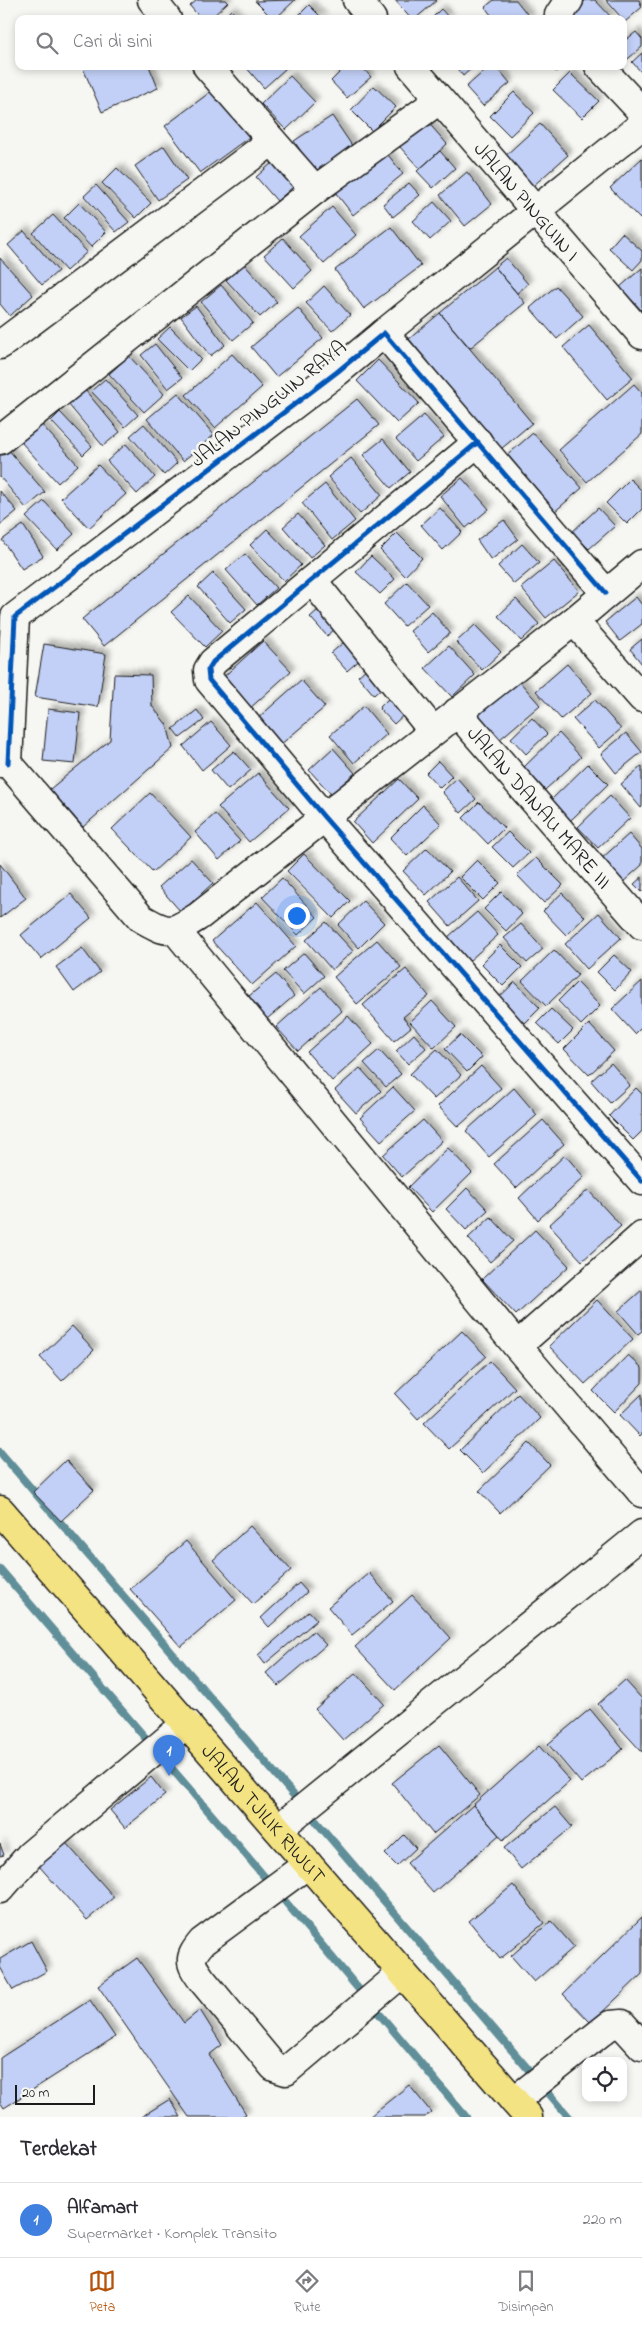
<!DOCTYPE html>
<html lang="id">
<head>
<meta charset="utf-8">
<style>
  :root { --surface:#fff; --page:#f7f7f7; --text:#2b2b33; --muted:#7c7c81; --line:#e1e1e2; --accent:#b45309 }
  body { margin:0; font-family:"Indie Flower",sans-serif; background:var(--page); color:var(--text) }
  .controls { position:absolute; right:15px; bottom:15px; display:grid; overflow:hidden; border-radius:10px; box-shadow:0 2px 8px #0003 }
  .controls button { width:45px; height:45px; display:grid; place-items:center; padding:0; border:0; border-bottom:1px solid var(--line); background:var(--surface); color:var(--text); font:25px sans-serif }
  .scale { position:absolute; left:15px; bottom:12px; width:80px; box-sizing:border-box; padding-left:5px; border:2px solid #1c1c1c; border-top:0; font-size:14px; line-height:18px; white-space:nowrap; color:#1c1c1c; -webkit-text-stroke:4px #f6f6f2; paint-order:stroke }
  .you { position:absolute; left:296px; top:915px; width:18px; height:18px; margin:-12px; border:4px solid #fff; border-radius:50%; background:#1a73e8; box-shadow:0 0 0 8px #1a73e833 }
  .badge { display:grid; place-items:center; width:32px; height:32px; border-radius:50%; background:var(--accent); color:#fff; font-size:16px; font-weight:700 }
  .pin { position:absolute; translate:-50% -41px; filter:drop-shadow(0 1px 2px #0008) }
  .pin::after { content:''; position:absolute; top:26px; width:18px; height:15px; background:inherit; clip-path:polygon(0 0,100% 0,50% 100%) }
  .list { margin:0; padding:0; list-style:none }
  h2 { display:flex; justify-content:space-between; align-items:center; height:65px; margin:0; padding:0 20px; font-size:21px }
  h2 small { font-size:16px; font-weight:400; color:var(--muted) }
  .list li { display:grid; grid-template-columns:32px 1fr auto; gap:15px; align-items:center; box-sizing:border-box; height:75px; padding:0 20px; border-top:1px solid var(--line) }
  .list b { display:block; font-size:19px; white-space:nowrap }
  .list p { margin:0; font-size:16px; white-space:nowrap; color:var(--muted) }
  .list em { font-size:16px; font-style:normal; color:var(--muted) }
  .icon { flex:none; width:28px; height:28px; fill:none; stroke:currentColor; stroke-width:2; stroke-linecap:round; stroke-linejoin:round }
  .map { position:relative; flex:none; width:642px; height:2117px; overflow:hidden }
  .search { position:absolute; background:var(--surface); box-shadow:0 2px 8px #0003; left:15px; right:15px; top:15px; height:55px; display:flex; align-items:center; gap:12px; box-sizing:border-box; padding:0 18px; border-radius:10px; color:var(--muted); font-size:19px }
  .sheet { height:140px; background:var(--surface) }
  nav { display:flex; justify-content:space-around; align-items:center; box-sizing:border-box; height:70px; border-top:1px solid var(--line); background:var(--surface); font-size:14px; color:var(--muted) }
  nav a { display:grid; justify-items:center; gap:2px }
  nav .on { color:var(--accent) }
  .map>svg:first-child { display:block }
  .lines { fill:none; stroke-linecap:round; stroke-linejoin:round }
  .stream { stroke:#608f99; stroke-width:8 }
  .building { fill:#c2d0f7; stroke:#1c1c1c; filter:url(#shadow) }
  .minor-casing { stroke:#1c1c1c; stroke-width:31 }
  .highway-casing { stroke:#1c1c1c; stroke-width:31 }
  .minor { stroke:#f6f6f2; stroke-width:28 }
  .highway { stroke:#f4e382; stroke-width:28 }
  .cycleway-casing { stroke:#f6f6f2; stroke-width:8 }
  .cycleway { stroke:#0057b8; stroke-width:5 }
  .labels { text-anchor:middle; stroke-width:5; stroke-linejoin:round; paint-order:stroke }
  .street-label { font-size:21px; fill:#1c1c1c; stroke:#f6f6f2 }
</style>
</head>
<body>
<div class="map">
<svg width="642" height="2117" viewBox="0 0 642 2117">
  <defs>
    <filter id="shadow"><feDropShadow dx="4.5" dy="-4.5" stdDeviation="2.5" flood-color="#0004"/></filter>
  </defs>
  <rect width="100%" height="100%" fill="#f6f6f2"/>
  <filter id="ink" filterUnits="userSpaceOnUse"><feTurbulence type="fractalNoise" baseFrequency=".02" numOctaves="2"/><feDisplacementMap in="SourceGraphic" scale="10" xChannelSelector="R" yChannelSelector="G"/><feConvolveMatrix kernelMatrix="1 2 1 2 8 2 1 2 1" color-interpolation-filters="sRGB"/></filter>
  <g filter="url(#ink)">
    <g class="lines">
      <!-- stream -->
      <path class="stream" d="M0,1452L569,2117
        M0,1569L241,1849L466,2117"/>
    </g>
    <!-- building -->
    <path class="building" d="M197,0H226L228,2L210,19H201L190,6Z
      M295,0L275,19H273L255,1Z
      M395,0H437L415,19H411Z
      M494,0H516L531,19H494L485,7Z
      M586,0H595L613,19H574L570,15Z
      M606,0H639L642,7L625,22Z
      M309,5L323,19H295Z
      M441,9L450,19H431Z
      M231,10L240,19H222Z
      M636,32L642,39V47L623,63V42Z
      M642,53V73L632,62Z
      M82,66H149L158,88L102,112Z
      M245,66H283L285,69L264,88Z
      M346,66H361L371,77L347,98L331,81Z
      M455,66H474L463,76Z
      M490,66H496L510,83L483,106L466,87Z
      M551,66H562L556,72Z
      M570,73L599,101L582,118L553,90Z
      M290,76L315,102L286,130L261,104Z
      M374,86L396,107L372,131L351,110Z
      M217,87L252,135L200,173L165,126Z
      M514,92L534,113L510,136L490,116Z
      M332,116L355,150L317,175L294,141Z
      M426,120L447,144L420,169L399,146Z
      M540,124L568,155L533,186L506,155Z
      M164,146L187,180L158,200L135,166Z
      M385,151L403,174L353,215L335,192Z
      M440,151L455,168L433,188L417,171Z
      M642,158V216L640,219L610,188Z
      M272,163L293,187L277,201L256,177Z
      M117,168L151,203L136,218L102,183Z
      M467,172L492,204L465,226L440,195Z
      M409,183L420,195L393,217L383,204Z
      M96,185L129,222L116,232L84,196Z
      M434,202L451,221L430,240L413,221Z
      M79,203L106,232L91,247L64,218Z
      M332,207L356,235L324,264L299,236Z
      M53,215L87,252L66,271L33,233Z
      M391,227L421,266L364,309L335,270Z
      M24,231L58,271L42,285L8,245Z
      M622,233L642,251V260L633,270L609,248Z
      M283,238L312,271L294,288L264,255Z
      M0,258L33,295L10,316L0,304Z
      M506,258L528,284L517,293L495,267Z
      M244,264L277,302L260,317L226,280Z
      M495,267L525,303L470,348L440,313Z
      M642,268V311L620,287Z
      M221,285L253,323L233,340L201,302Z
      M324,286L350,315L332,331L306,303Z
      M556,286L583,316L557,339L530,308Z
      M196,306L225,345L210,356L181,317Z
      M298,308L323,338L276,377L251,347Z
      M440,313L532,423L501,449L409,339Z
      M589,325L633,378L607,400L563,347Z
      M170,327L201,359L189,371L157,339Z
      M155,344L182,378L168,389L141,355Z
      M232,354L262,387L215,428L186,395Z
      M129,356L164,394L144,412L109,374Z
      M378,360L419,403L397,423L357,381Z
      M105,379L138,415L125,427L91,391Z
      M634,384L642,393V434L587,482L559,450Z
      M85,390L120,432L103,446L68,404Z
      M178,393L214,435L183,461L147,419Z
      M357,399L379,425L104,646L82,619Z
      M60,412L92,446L83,455L51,421Z
      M424,415L444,437L416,461L396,439Z
      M41,424L78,465L58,483L21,442Z
      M144,424L177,463L164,475L130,436Z
      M533,433L582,488L553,513L504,458Z
      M383,439L410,472L391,488L363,455Z
      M126,444L155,477L137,494L107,461Z
      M7,448L45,492L26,508L0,477V455Z
      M351,458L382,495L360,514L328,477Z
      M98,465L126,494L89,528L61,498Z
      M462,478L489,509L466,528L440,496Z
      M630,479L642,491V509L627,524L606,503Z
      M325,484L355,521L332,540L302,503Z
      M0,491L17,511L0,525Z
      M44,501L74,534L57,550L26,517Z
      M440,508L462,532L443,550L421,525Z
      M598,508L615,526L589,549L572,532Z
      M298,514L325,545L310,558L283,527Z
      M504,520L518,539L491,560L477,540Z
      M23,525L43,556L22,569L2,540Z
      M267,529L301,565L284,581L250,545Z
      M397,533L422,558L405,576L380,550Z
      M522,544L539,563L514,584L498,566Z
      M245,554L276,588L257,605L226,570Z
      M371,556L395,579L380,594L356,572Z
      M554,561L579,591L546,618L521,588Z
      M213,573L246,609L230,623L198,587Z
      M407,582L428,605L404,626L384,604Z
      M189,596L222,631L205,647L171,612Z
      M636,597L642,605V624L620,641L605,622Z
      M516,599L539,624L521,641L498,616Z
      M325,604L342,623L327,636L310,617Z
      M432,612L450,633L428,652L410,631Z
      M475,625L501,652L482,670L456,642Z
      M349,638L364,656L347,671L331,653Z
      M642,639V664L630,649Z
      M263,641L291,671L248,710L220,680Z
      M44,644L106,654L98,707L35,697Z
      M449,646L475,675L452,697L425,668Z
      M375,661L391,679L374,695L358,676Z
      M567,664L592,693L561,719L536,691Z
      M114,674L151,675L152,706L167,725L173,748L83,827L50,789L110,740Z
      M301,680L325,707L280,745L257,719Z
      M519,681L540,705L499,740L478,716Z
      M395,692L411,708L394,724L379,708Z
      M595,700L621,729L599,748L573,719Z
      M364,706L387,734L354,763L330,735Z
      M48,709L80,713L75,764L43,761Z
      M197,710L204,720L180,738L173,729Z
      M532,718L547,734L526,754L511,738Z
      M211,722L231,745L202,770L183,746Z
      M559,733L581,757L545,790L524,767Z
      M626,733L642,752L616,773L601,754Z
      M333,748L355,773L331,794L309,770Z
      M234,751L251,770L228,790L211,770Z
      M438,761L452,776L440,788L426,773Z
      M588,764L608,784L570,821L550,801Z
      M642,766V807L641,808L621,784Z
      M258,773L289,808L249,842L218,807Z
      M457,778L476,799L461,813L442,792Z
      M399,779L418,799L372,843L353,822Z
      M150,793L191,837L153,872L112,829Z
      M610,796L630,818L598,848L578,827Z
      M479,802L504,828L488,844L463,818Z
      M423,805L441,824L407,856L390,838Z
      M215,814L240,841L219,860L195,832Z
      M508,832L529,853L513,868L492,847Z
      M629,834L642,849V865L622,883L601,859Z
      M427,848L450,872L426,895L403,871Z
      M304,854L350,901L333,918L287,871Z
      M536,858L563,885L544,903L517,875Z
      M191,859L213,883L181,912L159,887Z
      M477,860L500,883L483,900L460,877Z
      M0,864L26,898L0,918Z
      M457,877L478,901L450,926L429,902Z
      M642,877V892L634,884Z
      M282,878L317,917L298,935L262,897Z
      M501,892L522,914L506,931L484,909Z
      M562,893L585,917L566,935L543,911Z
      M71,894L91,918L41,959L21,935Z
      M363,901L384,923L359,948L338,925Z
      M257,902L296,946L252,985L212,941Z
      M477,912L498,935L469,961L448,937Z
      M599,913L621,938L587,969L565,944Z
      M326,922L353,951L332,970L306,940Z
      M521,924L543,949L527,963L504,938Z
      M377,940L401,967L357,1004L334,977Z
      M500,945L522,967L503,986L481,964Z
      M82,948L100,972L74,992L56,967Z
      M554,950L578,975L546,1006L522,981Z
      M304,953L324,976L304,994L283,971Z
      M614,955L632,972L615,990L597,972Z
      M406,969L429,996L403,1017L411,1027L394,1041L363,1005Z
      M276,974L294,996L267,1019L249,996Z
      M642,981V1027L635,1034L612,1009Z
      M515,982L540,1008L519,1029L493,1003Z
      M577,982L600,1006L581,1025L558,1001Z
      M321,987L342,1011L298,1051L276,1027Z
      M432,1001L456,1027L434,1048L410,1022Z
      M551,1009L573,1030L559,1044L537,1023Z
      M348,1016L373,1044L332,1081L307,1052Z
      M589,1024L614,1051L589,1075L564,1049Z
      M414,1034L426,1048L408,1064L396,1051Z
      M460,1035L482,1057L467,1072L445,1049Z
      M437,1049L461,1075L434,1099L410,1074Z
      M379,1050L401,1074L386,1087L364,1063Z
      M611,1063L630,1085L610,1103L591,1081Z
      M481,1066L501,1088L458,1127L438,1106Z
      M360,1068L381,1091L356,1113L335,1090Z
      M393,1087L415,1111L381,1141L360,1118Z
      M514,1088L537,1115L489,1157L466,1131Z
      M636,1088L642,1094V1131L633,1140L609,1116Z
      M423,1120L442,1141L402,1177L383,1155Z
      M543,1120L564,1144L516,1188L494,1164Z
      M448,1148L472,1173L432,1212L408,1187Z
      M565,1155L584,1177L538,1220L519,1198Z
      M467,1188L488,1210L466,1230L446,1209Z
      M588,1190L621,1226L582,1261L549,1225Z
      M491,1217L513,1241L490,1262L468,1238Z
      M535,1230L569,1266L516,1315L482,1279Z
      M642,1290V1331L638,1334L618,1311Z
      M597,1300L633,1339L585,1384L549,1346Z
      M72,1326L94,1350L62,1381L40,1357Z
      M462,1331L486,1356L418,1419L395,1394Z
      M628,1355L642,1368V1383L614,1412L593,1391Z
      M490,1361L515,1388L449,1449L424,1423Z
      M518,1394L540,1418L483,1473L460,1450Z
      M642,1394V1434L640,1436L620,1415Z
      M529,1443L550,1465L500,1513L479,1491Z
      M66,1460L94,1490L61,1521L33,1492Z
      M250,1526L291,1570L253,1604L213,1560Z
      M186,1541L236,1600L181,1647L130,1589Z
      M369,1573L393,1601L352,1635L328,1607Z
      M299,1583L307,1592L269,1627L261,1618Z
      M412,1595L451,1638L395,1690L355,1647Z
      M309,1611L317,1620L265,1664L258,1655Z
      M313,1631L326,1645L278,1686L266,1673Z
      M356,1673L384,1704L343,1740L315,1709Z
      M625,1680L642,1699V1752L598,1704Z
      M590,1709L623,1749L581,1783L548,1744Z
      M439,1745L480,1795L433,1834L392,1783Z
      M539,1746L570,1781L503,1840L473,1805Z
      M151,1777L165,1795L125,1828L110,1810Z
      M473,1805L499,1835L433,1893L407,1863Z
      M555,1807L572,1827L521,1869L504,1848Z
      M404,1835L416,1848L397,1866L385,1854Z
      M66,1843L114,1897L87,1920L39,1866Z
      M0,1844L4,1855L0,1856Z
      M513,1885L544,1923L500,1959L469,1921Z
      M642,1917V1974L591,2023L563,1994Z
      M551,1921L574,1947L534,1982L511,1956Z
      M31,1941L47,1971L13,1990L0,1967V1959Z
      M137,1958L184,2023L200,2010L222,2045L209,2055L246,2114L241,2117H189L98,1986Z
      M90,2000L115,2037L4,2108L0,2102V2058Z
      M409,2085L431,2112L425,2117H369Z
      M170,2099L181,2117H141Z"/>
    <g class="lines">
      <!-- minor casing -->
      <g class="minor-casing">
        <g id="minor">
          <path d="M152,0L167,19"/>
          <path d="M357,0L372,19"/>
          <path d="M561,19L559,15L569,0"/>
          <path d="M207,66L315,190"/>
          <path id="s1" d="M411,66L642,335"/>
          <path d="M599,66L642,112"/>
          <path d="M384,333L642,125"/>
          <path d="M0,345L272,141"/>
          <path d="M0,440L315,190L439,100"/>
          <path d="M478,442L213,662L208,670L209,680L324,817L642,1181"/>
          <path d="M312,580L433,731"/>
          <path d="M574,621L642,698"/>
          <path id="s2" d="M457,712L642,925"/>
          <path d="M0,763H8L141,918C170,935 172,933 199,916L574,621L642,564"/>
          <path d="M8,763L15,617L337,372L384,333L606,593"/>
          <path d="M176,931L517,1346L642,1493"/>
          <path d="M517,1346L642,1236"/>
          <path d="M278,1829L642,1534"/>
          <path d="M308,1864L202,1942C188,1959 189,1962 202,1980L274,2067L286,2071L402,1973"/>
          <path d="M0,1889L30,1855L187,1723"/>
          <path d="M514,2101L610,2025L622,2024L642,2046"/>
        </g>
      </g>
      <!-- highway casing -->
      <g class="highway-casing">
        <g id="highway">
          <path id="s3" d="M0,1510L528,2117"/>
        </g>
      </g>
      <!-- minor -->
      <use href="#minor" class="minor"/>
      <!-- highway -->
      <use href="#highway" class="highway"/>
      <!-- cycleway casing -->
      <g class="cycleway-casing">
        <path id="cycleway" d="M478,442L213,662L208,670L209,680L324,817L642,1181
          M8,763L15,617L337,372L384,333L606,593"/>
      </g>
      <!-- cycleway -->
      <use href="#cycleway" class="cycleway"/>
    </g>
  </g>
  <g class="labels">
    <!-- street labels -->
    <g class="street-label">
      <text dy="7" stroke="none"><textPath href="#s1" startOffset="178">JALAN PINGUIN I</textPath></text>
      <text transform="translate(268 403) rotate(-38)" y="7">JALAN PINGUIN RAYA</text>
      <text dy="7" stroke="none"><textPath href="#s2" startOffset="126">JALAN DANAU MARE III</textPath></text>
      <text dy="7" stroke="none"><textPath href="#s3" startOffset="402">JALAN TJILIK RIWUT</textPath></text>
    </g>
  </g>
</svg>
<div class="controls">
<button><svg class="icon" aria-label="locate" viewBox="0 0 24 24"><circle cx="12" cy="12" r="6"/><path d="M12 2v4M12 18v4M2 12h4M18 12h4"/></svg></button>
</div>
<div class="scale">20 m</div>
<div class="you"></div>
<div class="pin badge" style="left:169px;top:1776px;background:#3f7fe0">1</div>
<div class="search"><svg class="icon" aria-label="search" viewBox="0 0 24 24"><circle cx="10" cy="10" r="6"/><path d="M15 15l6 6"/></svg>Cari di sini</div>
</div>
<section class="sheet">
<h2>Terdekat<small></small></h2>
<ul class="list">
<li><span class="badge" style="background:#3f7fe0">1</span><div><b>Alfamart</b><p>Supermarket · Komplek Transito</p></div><em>220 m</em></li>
</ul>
</section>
<nav>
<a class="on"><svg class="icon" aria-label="map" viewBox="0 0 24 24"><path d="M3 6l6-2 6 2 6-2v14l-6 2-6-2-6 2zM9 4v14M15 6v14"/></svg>Peta</a>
<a><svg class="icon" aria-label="directions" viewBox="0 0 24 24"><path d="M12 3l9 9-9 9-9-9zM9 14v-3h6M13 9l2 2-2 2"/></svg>Rute</a>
<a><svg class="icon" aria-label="saved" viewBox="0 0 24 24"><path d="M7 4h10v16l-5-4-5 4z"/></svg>Disimpan</a>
</nav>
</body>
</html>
